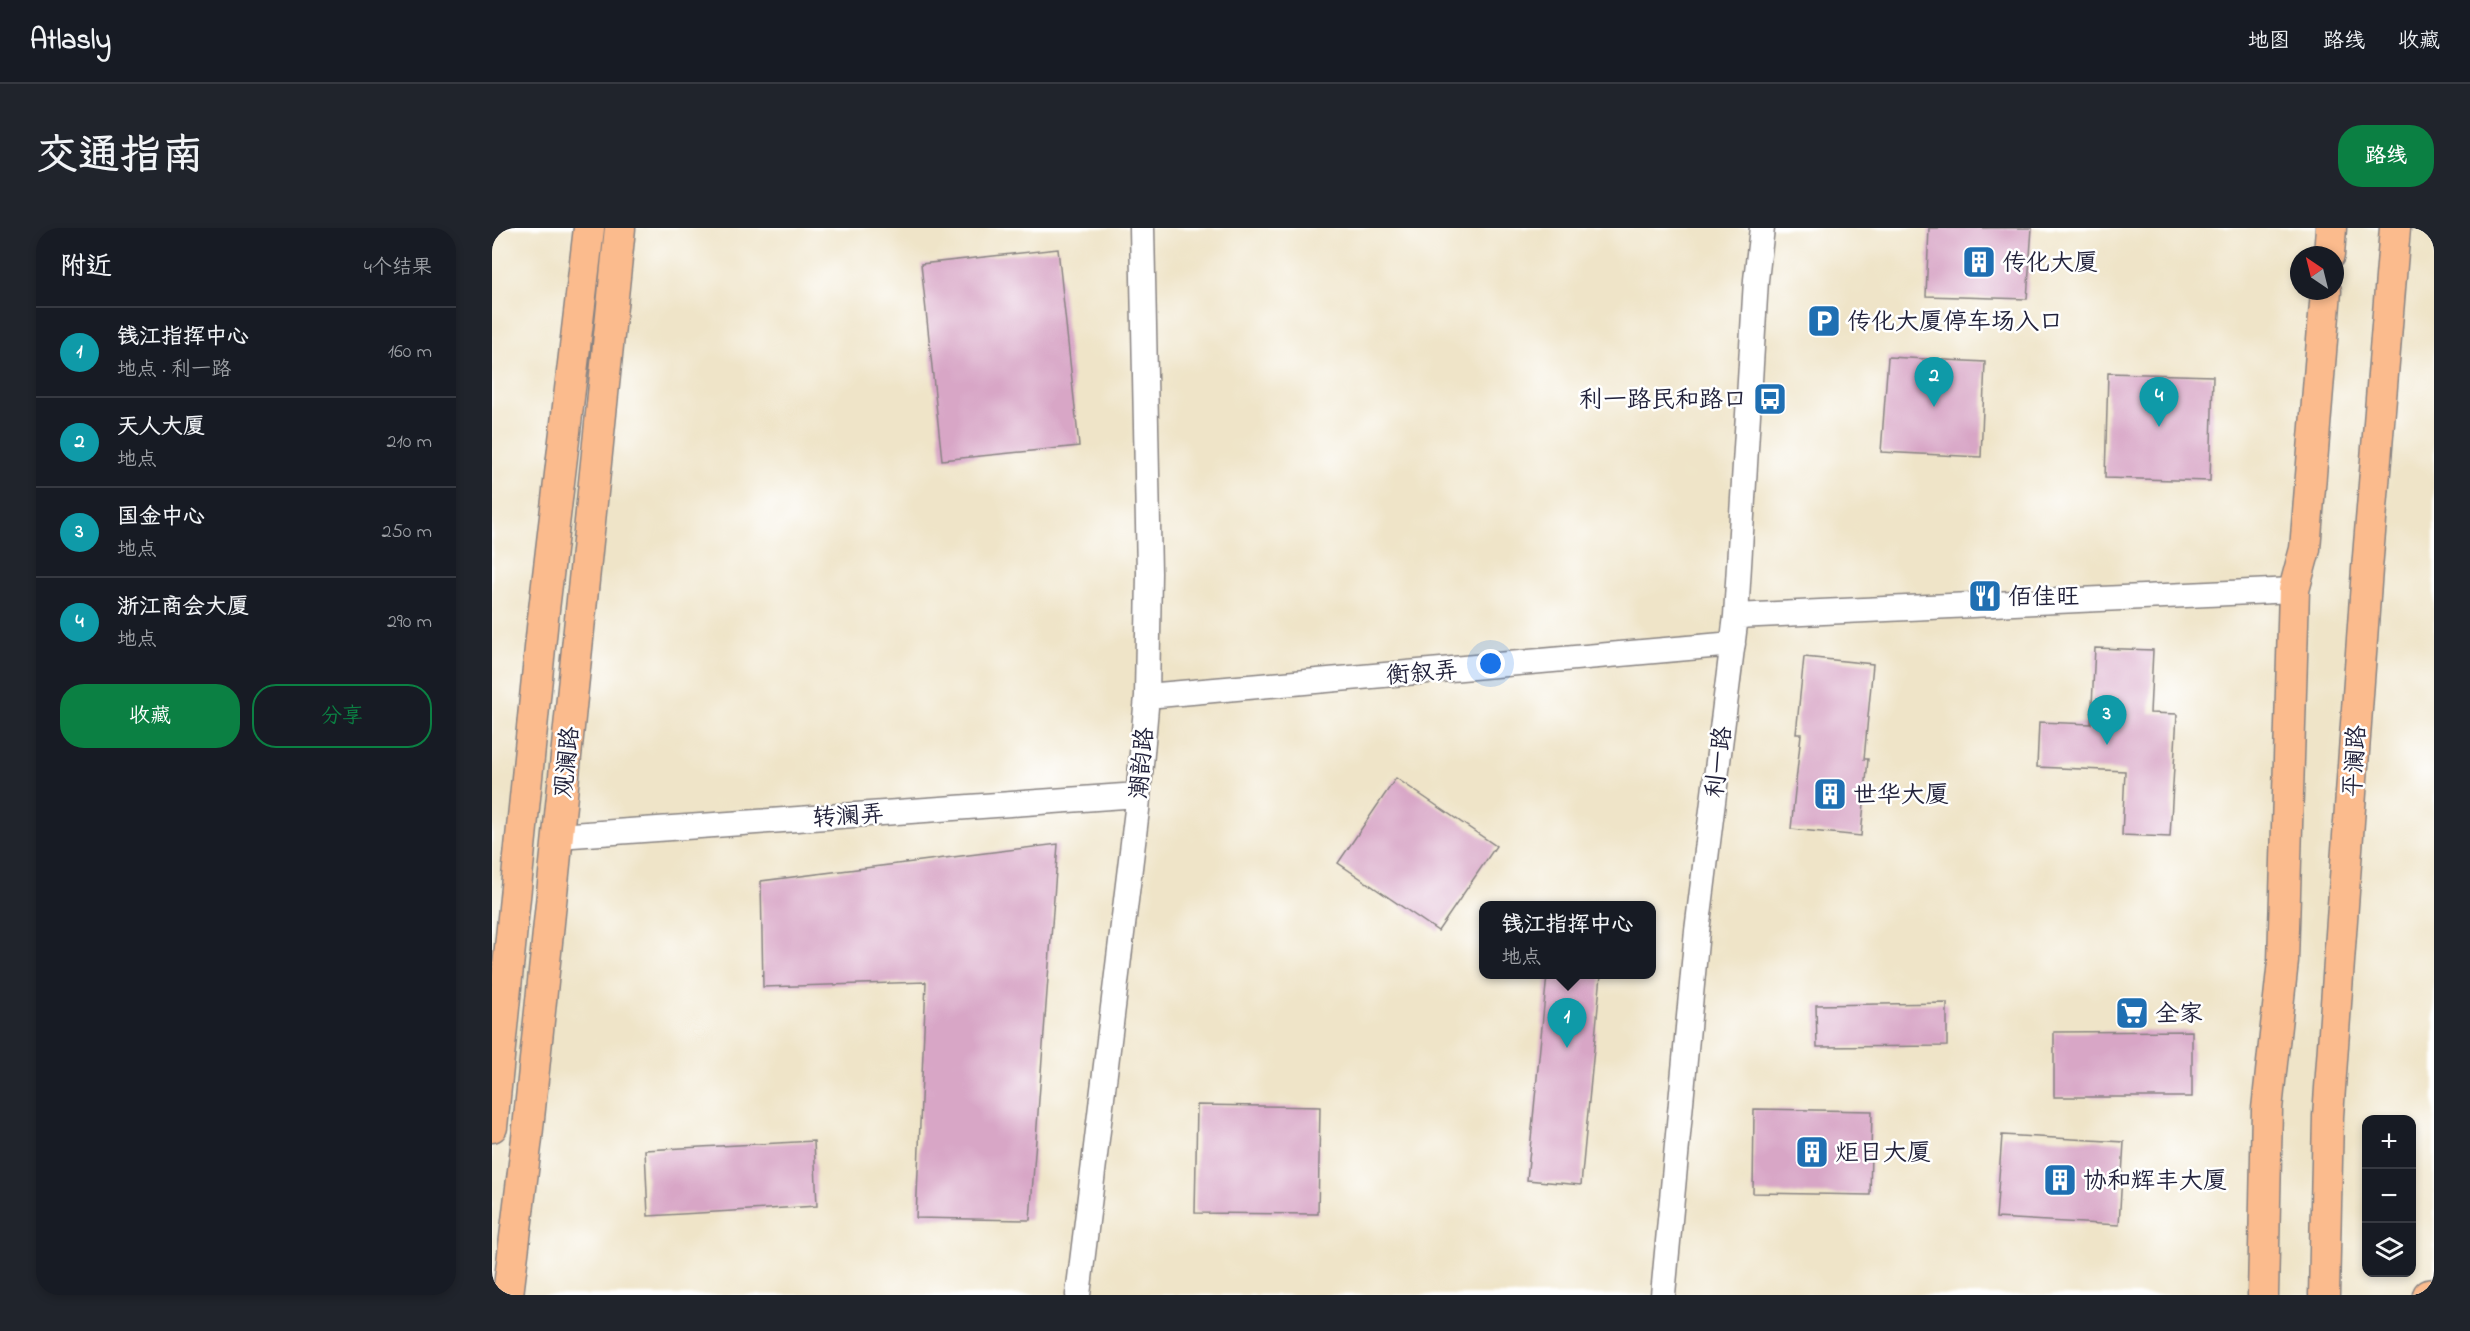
<!DOCTYPE html>
<html lang="zh">
<head>
<meta charset="utf-8">
<style>
  :root { --surface:#171b24; --page:#20242c; --text:#f1f3f6; --muted:#9ea1a6; --line:#363941; --accent:#0b8043 }
  body { margin:0; font-family:"Indie Flower","LXGW WenKai TC",sans-serif; background:var(--page); color:var(--text) }
  .controls { position:absolute; right:18px; bottom:18px; display:grid; overflow:hidden; border-radius:12px; box-shadow:0 3px 9px #0003 }
  .controls button { width:54px; height:54px; display:grid; place-items:center; padding:0; border:0; border-bottom:2px solid var(--line); background:var(--surface); color:var(--text); font:30px sans-serif }
  .compass { position:absolute; left:1798px; top:18px; width:54px; height:54px; border-radius:50%; background:var(--surface); box-shadow:0 3px 9px #0003; rotate:325deg }
  .you { position:absolute; left:999px; top:436px; width:21px; height:21px; margin:-15px; border:4px solid #fff; border-radius:50%; background:#1a73e8; box-shadow:0 0 0 9px #1a73e833 }
  .badge { display:grid; place-items:center; width:39px; height:39px; border-radius:50%; background:var(--accent); color:#fff; font-size:20px; font-weight:700 }
  .pin { position:absolute; translate:-50% -50px; filter:drop-shadow(0 2px 3px #0008) }
  .pin::after { content:''; position:absolute; top:32px; width:21px; height:18px; background:inherit; clip-path:polygon(0 0,100% 0,50% 100%) }
  .popup { position:absolute; left:987px; top:673px; width:177px; height:78px; box-sizing:border-box; display:grid; place-content:center; border-radius:12px; background:var(--surface); filter:drop-shadow(0 2px 4px #0005); font-size:20px; white-space:nowrap; color:var(--muted) }
  .popup b { font-size:22px; color:var(--text) }
  .popup::after { content:''; position:absolute; left:50%; top:100%; margin-left:-12px; border:12px solid transparent; border-top-color:var(--surface) }
  .list { margin:0; padding:0; list-style:none }
  h2 { display:flex; justify-content:space-between; align-items:center; height:78px; margin:0; padding:0 24px; font-size:26px }
  h2 small { font-size:20px; font-weight:400; color:var(--muted) }
  .list li { display:grid; grid-template-columns:39px 1fr auto; gap:18px; align-items:center; box-sizing:border-box; height:90px; padding:0 24px; border-top:2px solid var(--line) }
  .list b { display:block; font-size:22px; white-space:nowrap }
  .list p { margin:0; font-size:20px; white-space:nowrap; color:var(--muted) }
  .list em { font-size:20px; font-style:normal; color:var(--muted) }
  .actions { display:flex; gap:12px; padding:18px 24px }
  .actions a { flex:1; padding:14px 0; border:2px solid var(--accent); border-radius:24px; text-align:center; font-size:21px; color:var(--accent) }
  .actions .main { background:var(--accent); color:#fff }
  .icon { flex:none; width:33px; height:33px; fill:none; stroke:currentColor; stroke-width:2; stroke-linecap:round; stroke-linejoin:round }
  .map { position:relative; flex:none; width:1942px; height:1067px; overflow:hidden; border-radius:24px }
  header { display:flex; align-items:center; gap:36px; box-sizing:border-box; height:84px; padding:0 30px; background:var(--surface); border-bottom:2px solid var(--line) }
  header strong { font-size:28px }
  nav { display:flex; gap:33px; margin-inline-start:auto; font-size:21px }
  .intro { display:flex; align-items:center; justify-content:space-between; box-sizing:border-box; height:144px; padding:0 36px }
  h1 { margin:0; font-size:42px }
  .button { padding:15px 27px; border-radius:24px; background:var(--accent); color:#fff; font-size:21px; font-weight:700 }
  main { display:flex; gap:36px; padding:0 36px }
  aside { flex:1; background:var(--surface); border-radius:24px; box-shadow:0 3px 9px #0003 }
  .map>svg:first-child { display:block }
  .building { fill:#d8a6c6 }
  .lines { fill:none; stroke-linecap:round; stroke-linejoin:round }
  .minor-casing { stroke:#888382; stroke-width:27 }
  .major-casing { stroke:#888382; stroke-width:33 }
  .minor { stroke:#fff; stroke-width:24 }
  .major { stroke:#fbbb8d; stroke-width:30 }
  .labels { text-anchor:middle; stroke-width:5; stroke-linejoin:round; paint-order:stroke }
  .poi-label { font-size:24px; fill:#22223b; stroke:#fff; text-anchor:start }
  .street-label { font-size:24px; fill:#22223b; stroke:#fff }
</style>
</head>
<body>
<header>
<strong>Atlasly</strong>
<nav><a>地图</a><a>路线</a><a>收藏</a></nav>
</header>
<div class="intro"><h1>交通指南</h1><a class="button">路线</a></div>
<main>
<aside>
<h2>附近<small>4个结果</small></h2>
<ul class="list">
<li><span class="badge" style="background:#0f9aa8">1</span><div><b>钱江指挥中心</b><p>地点 · 利一路</p></div><em>160 m</em></li>
<li><span class="badge" style="background:#0f9aa8">2</span><div><b>天人大厦</b><p>地点</p></div><em>210 m</em></li>
<li><span class="badge" style="background:#0f9aa8">3</span><div><b>国金中心</b><p>地点</p></div><em>250 m</em></li>
<li><span class="badge" style="background:#0f9aa8">4</span><div><b>浙江商会大厦</b><p>地点</p></div><em>290 m</em></li>
</ul>
<div class="actions"><a class="main">收藏</a><a>分享</a></div>
</aside>
<div class="map">
<svg width="1942" height="1067" viewBox="0 0 1942 1067">
  <rect width="100%" height="100%" fill="#fff"/>
  <filter id="ink" filterUnits="userSpaceOnUse"><feTurbulence type="fractalNoise" baseFrequency=".0167" numOctaves="2"/><feDisplacementMap in="SourceGraphic" scale="12" xChannelSelector="R" yChannelSelector="G"/><feConvolveMatrix kernelMatrix="1 2 1 2 8 2 1 2 1" color-interpolation-filters="sRGB"/></filter>
  <filter id="wash" filterUnits="userSpaceOnUse"><feTurbulence type="fractalNoise" baseFrequency=".008" numOctaves="4" result="noise"/><feDisplacementMap in="SourceGraphic" scale="24" xChannelSelector="R" yChannelSelector="G"/><feGaussianBlur stdDeviation="1.35" result="paint"/><feColorMatrix in="noise" values="0 0 0 0 0 0 0 0 0 0 0 0 0 0 0 0 0 1.4 0 .05"/><feComposite in="paint" operator="in"/></filter>
  <g filter="url(#wash)">
    <rect width="100%" height="100%" fill="#efe4c8"/>
    <g id="blocks">
      <!-- building -->
      <path class="building" d="M1437,0H1540L1535,71L1434,68Z
        M566,21L587,218L450,232L429,36Z
        M1396,129L1493,134L1489,229L1389,224Z
        M1616,145L1721,148L1718,253L1613,250Z
        M1603,420L1661,422L1658,485L1685,486L1678,609L1630,607L1633,543L1545,539L1547,494L1599,496Z
        M1312,429L1381,436L1372,531H1376L1369,608L1299,601L1309,506H1304Z
        M904,550L1004,618L946,703L846,635Z
        M566,616L538,992L424,990L434,754L271,759L269,653Z
        M1055,747H1109L1089,957L1035,952Z
        M1455,775V818L1325,819L1324,777Z
        M1700,803V869H1562V804Z
        M705,877L828,879L826,986L703,985Z
        M1262,881L1380,883L1378,967L1261,965Z
        M1510,907L1632,914L1627,997L1504,990Z
        M322,913L325,978L156,988L153,922Z"/>
    </g>
  </g>
  <g filter="url(#ink)">
    <use href="#blocks" fill-opacity="0" stroke="#888382" stroke-width="1.5"/>
    <g class="lines">
      <!-- minor casing -->
      <g class="minor-casing">
        <path id="minor" d="M1244,388L1802,362
          M655,468L1241,416
          M66,608L646,567
          M586,1067L645,582L655,468L657,345L650,0
          M1171,1067L1205,703L1244,388L1264,52L1270,0"/>
      </g>
      <!-- major casing -->
      <g class="major-casing">
        <path id="major" d="M1837,27L1839,0
          M0,899L51,390L97,0
          M16,1067L35,910L128,0
          M1771,1067L1775,881L1791,733L1802,362L1813,321L1834,63
          M1832,1067L1836,888L1875,341L1903,0
          M1936,1067L1942,1066"/>
      </g>
      <!-- minor -->
      <use href="#minor" class="minor"/>
      <!-- major -->
      <use href="#major" class="major"/>
    </g>
  </g>
  <!-- icons -->
  <defs>
    <g id="building-square" transform="scale(1.725)"><rect x="-9" y="-9" width="18" height="18" rx="4" fill="#1f6fb2" stroke="#fff"/><path d="M-4-6H4V6H1V3H-1V6H-4ZM-2.5-4.3h1.7v1.8h-1.7ZM.8-4.3h1.7v1.8H.8ZM-2.5-1h1.7V.8h-1.7ZM.8-1h1.7V.8H.8Z" fill="#fff"/></g>
    <g id="parking-square" transform="scale(1.725)"><rect x="-9" y="-9" width="18" height="18" rx="4" fill="#1f6fb2" stroke="#fff"/><path d="M-3.5-5.5H1a3.5 3.5 0 0 1 0 7H-1V5.5H-3.5ZM-1-3.4V-.6H.8a1.4 1.4 0 0 0 0-2.8Z" fill="#fff"/></g>
    <g id="bus-square" transform="scale(1.725)"><rect x="-9" y="-9" width="18" height="18" rx="4" fill="#1f6fb2" stroke="#fff"/><path d="M-5-6H5V4H4V6H2V4H-2V6H-4V4H-5ZM-3.5-4V0h7V-4ZM-3.5 1.2v1.5H-2V1.2ZM2 1.2v1.5H3.5V1.2Z" fill="#fff"/></g>
    <g id="restaurant-square" transform="scale(1.725)"><rect x="-9" y="-9" width="18" height="18" rx="4" fill="#1f6fb2" stroke="#fff"/><path d="M-5-6h1v4h1v-4h1v4h1v-4h1v5L-1.5 .5V6h-2V.5L-5-1ZM5-6V6H3V1.5H1.5Q1.5-4 5-6Z" fill="#fff"/></g>
    <g id="supermarket-square" transform="scale(1.725)"><rect x="-9" y="-9" width="18" height="18" rx="4" fill="#1f6fb2" stroke="#fff"/><path d="M-6-5.5h2.5l.6 2H6L4.5 2H-2.5L-4.4-4H-6ZM-1.5 3.2a1.3 1.3 0 1 0 .1 0ZM3 3.2a1.3 1.3 0 1 0 .1 0Z" fill="#fff"/></g>
  </defs>
  <g fill-rule="evenodd">
    <use href="#building-square" x="1487" y="34"/>
    <use href="#parking-square" x="1332" y="93"/>
    <use href="#bus-square" x="1278" y="171"/>
    <use href="#restaurant-square" x="1493" y="368"/>
    <use href="#building-square" x="1338" y="566"/>
    <use href="#supermarket-square" x="1640" y="785"/>
    <use href="#building-square" x="1320" y="924"/>
    <use href="#building-square" x="1568" y="952"/>
  </g>
  <g class="labels">
    <!-- poi labels -->
    <g class="poi-label">
      <text x="1510" y="42">传化大厦</text>
      <text x="1355" y="101">传化大厦停车场入口</text>
      <text x="1255" y="179" text-anchor="end">利一路民和路口</text>
      <text x="1516" y="376">佰佳旺</text>
      <text x="1361" y="574">世华大厦</text>
      <text x="1663" y="793">全家</text>
      <text x="1343" y="932">炬日大厦</text>
      <text x="1591" y="960">协和辉丰大厦</text>
    </g>
    <!-- street labels -->
    <g class="street-label">
      <text transform="translate(930 444) rotate(-5)" y="8">衡叙弄</text>
      <text transform="translate(1862 533) rotate(-86)" y="8">平澜路</text>
      <text transform="translate(74 534) rotate(-84)" y="8">观澜路</text>
      <text transform="translate(1226 534) rotate(-83)" y="8">利一路</text>
      <text transform="translate(649 535) rotate(-85)" y="8">潮韵路</text>
      <text transform="translate(356 587) rotate(-4)" y="8">转澜弄</text>
    </g>
  </g>
</svg>
<div class="controls">
<button>+</button>
<button>−</button>
<button><svg class="icon" aria-label="layers" viewBox="0 0 24 24"><path d="M12 4l9 5-9 5-9-5zM3 14l9 5 9-5"/></svg></button>
</div>
<svg class="compass" viewBox="-18 -18 36 36"><path d="M0-13l5 13h-10z" fill="#e53935"/><path d="M0 13l5-13h-10z" fill="#9ea1a6"/></svg>
<div class="you"></div>
<div class="pin badge" style="left:1075px;top:820px;background:#0f9aa8">1</div>
<div class="popup"><b>钱江指挥中心</b>地点</div>
<div class="pin badge" style="left:1442px;top:179px;background:#0f9aa8">2</div>
<div class="pin badge" style="left:1615px;top:517px;background:#0f9aa8">3</div>
<div class="pin badge" style="left:1667px;top:199px;background:#0f9aa8">4</div>
</div>
</main>
</body>
</html>
